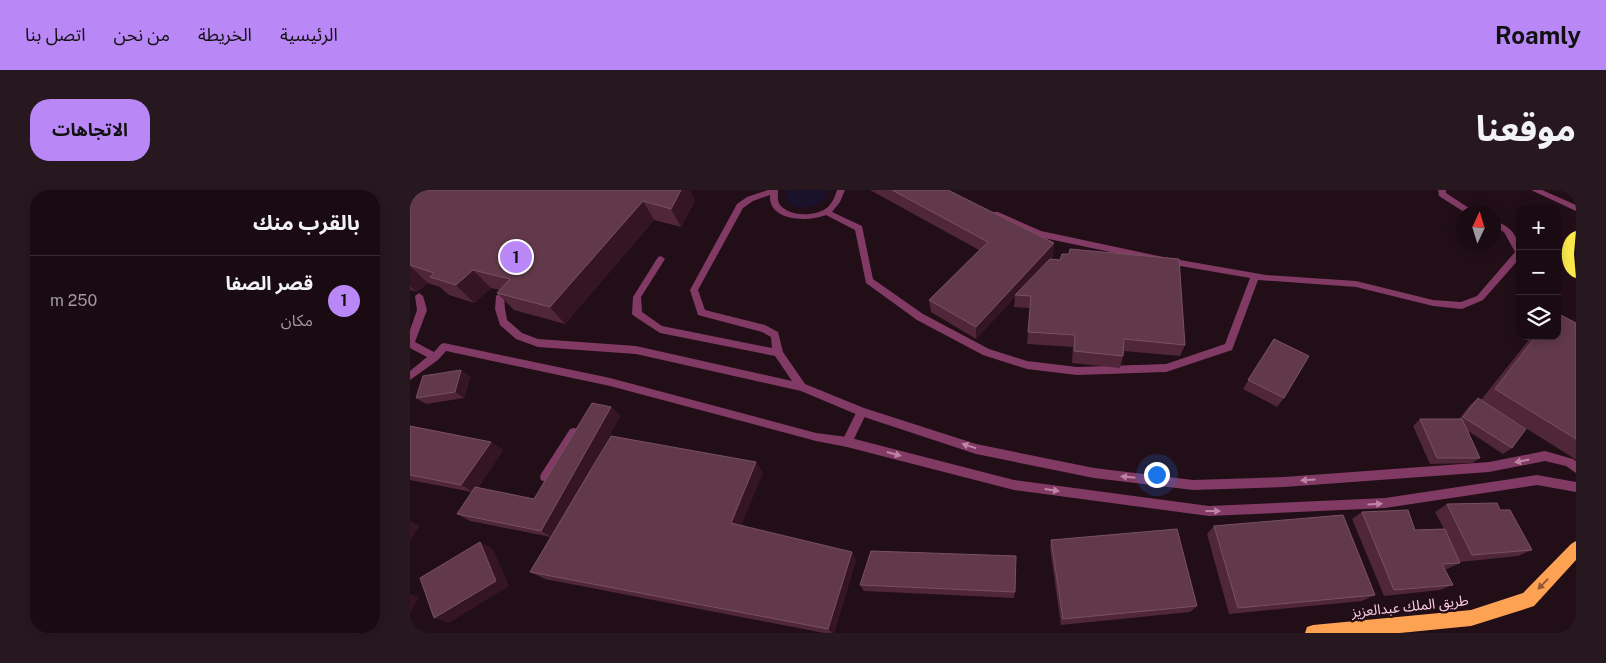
<!DOCTYPE html>
<html lang="ar">
<head>
<meta charset="utf-8">
<style>
  :root { --surface:#1a0a11; --page:#27181f; --text:#f1f3f6; --muted:#9f9a9f; --line:#382b31; --accent:#ba87f6 }
  body { margin:0; font-family:"Public Sans","Noto Sans Arabic",sans-serif; background:var(--page); color:var(--text); direction:rtl }
  .controls { position:absolute; right:15px; top:15px; display:grid; overflow:hidden; border-radius:10px; box-shadow:0 2px 12px #0003 }
  .controls button { width:45px; height:45px; display:grid; place-items:center; padding:0; border:0; border-bottom:1px solid var(--line); background:var(--surface); color:var(--text); font:25px sans-serif }
  .compass { position:absolute; left:1046px; top:15px; width:45px; height:45px; border-radius:50%; background:var(--surface); box-shadow:0 2px 12px #0003; rotate:4deg }
  .you { position:absolute; left:746px; top:284px; width:18px; height:18px; margin:-12px; border:4px solid #fff; border-radius:50%; background:#1a73e8; box-shadow:0 0 0 8px #1a73e833 }
  .badge { display:grid; place-items:center; width:32px; height:32px; border-radius:50%; background:var(--accent); color:#111; font-size:16px; font-weight:700 }
  .pin { position:absolute; translate:-50% -50%; border:2px solid #fff; box-shadow:0 1px 5px #0006 }
  .list { margin:0; padding:0; list-style:none }
  h2 { display:flex; justify-content:space-between; align-items:center; height:65px; margin:0; padding:0 20px; font-size:21px }
  h2 small { font-size:16px; font-weight:400; color:var(--muted) }
  .list li { display:grid; grid-template-columns:32px 1fr auto; gap:15px; align-items:center; box-sizing:border-box; height:90px; padding:0 20px; border-top:1px solid var(--line) }
  .list b { display:block; font-size:19px; white-space:nowrap }
  .list p { margin:0; font-size:16px; white-space:nowrap; color:var(--muted) }
  .list em { font-size:16px; font-style:normal; color:var(--muted) }
  .icon { flex:none; width:28px; height:28px; fill:none; stroke:currentColor; stroke-width:2; stroke-linecap:round; stroke-linejoin:round }
  .map { position:relative; flex:none; width:1166px; height:443px; overflow:hidden; direction:ltr; border-radius:20px }
  header { display:flex; align-items:center; gap:30px; box-sizing:border-box; height:70px; padding:0 25px; background:var(--accent); color:#111 }
  header strong { font-size:24px }
  nav { display:flex; gap:28px; margin-inline-start:auto; font-size:18px }
  .intro { display:flex; align-items:center; justify-content:space-between; box-sizing:border-box; height:120px; padding:0 30px }
  h1 { margin:0; font-size:35px }
  .button { padding:12px 22px; border-radius:20px; background:var(--accent); color:#111; font-size:18px; font-weight:700 }
  main { display:flex; gap:30px; padding:0 30px }
  aside { flex:1; background:var(--surface); border-radius:20px; box-shadow:0 2px 12px #0003 }
  .map>svg:first-child { display:block }
  .green { fill:#1a112b }
  .lines { fill:none; stroke-linecap:round; stroke-linejoin:round }
  .service { fill:#803a63; fill-rule:evenodd }
  .minor { fill:#803a63; fill-rule:evenodd }
  .trunk { fill:#fca252; fill-rule:evenodd }
  .motorway { fill:#fcea4d; fill-rule:evenodd }
  .wall { fill:#4f2738 }
  .shaded-wall { fill:#351523 }
  .building { fill:#62394b; stroke:#7a5063 }
  .oneway { fill:#bf84a5 }
  .oneway2 { fill:#8f5834 }
  .labels { text-anchor:middle; stroke-width:4.5; stroke-linejoin:round; paint-order:stroke }
  .street-label { font-size:14px; fill:#fecfe7; stroke:#220e17 }
</style>
</head>
<body>
<header>
<strong>Roamly</strong>
<nav><a>الرئيسية</a><a>الخريطة</a><a>من نحن</a><a>اتصل بنا</a></nav>
</header>
<div class="intro"><h1>موقعنا</h1><a class="button">الاتجاهات</a></div>
<main>
<div class="map">
<svg width="1166" height="443" viewBox="0 0 1166 443">
  <rect width="100%" height="100%" fill="#220e17"/>
  <!-- green -->
  <path class="green" d="M377,0H417L418,1C413,24 368,23 377,0Z"/>
  <g class="lines">
    <!-- service -->
    <path class="service" d="M358,0H368C368,5 367,11 370,15C380,27 406,27 418,17C423,12 425,6 427,0H435L430,12L422,22L452,36L463,89L513,124L579,159L617,171L667,177L756,174L815,154L840,88L753,73L629,47L582,26V22H588L631,41L753,67L856,85L946,91L1023,110L1051,112L1067,106L1105,62L1094,42L1084,37V31C1103,36 1110,49 1110,68L1073,110L1052,119L1023,116L946,97L848,90L822,160L756,182L667,185L617,179L573,165L507,130L456,93L445,40L416,25C399,32 358,32 360,5L343,11L333,18L288,100L295,120L355,135L368,142L373,162L395,194L454,218L566,254L684,278L783,290L874,287L1079,272L1135,261L1163,269L1166,271V283L1156,276L1135,271L1079,282L874,297L783,300L684,288L566,264L448,225L391,201L226,164L128,157L106,149L90,135L85,119L86,106L90,103L94,106L95,119L97,130L112,143L128,149L226,156L382,191L365,166L250,143L224,126L222,124L223,107L248,67L251,66L255,69L231,107L232,122L252,136L362,158L361,147L352,142L288,125L280,100L327,14L337,7Z
      M1028,0H1036V3L1062,20L1063,22H1054L1029,6Z
      M1121,0H1132L1166,15V21Z
      M9,103L13,106L17,120L5,152L24,162L31,154L34,153L200,188L406,243L437,247L604,290L799,316L975,308L1127,285L1166,292V302L1127,295L975,318L799,326L604,300L437,257L406,251L200,196L36,161L28,170L0,190V181L17,167L0,158V140L7,120L5,106Z"/>
    <!-- minor -->
    <path class="minor" d="M452,218L456,219L457,222L441,255L437,257L433,255L432,252L433,249L448,219Z
      M164,238L168,239L169,242L168,245L139,290L135,292L131,290L130,287L131,284L160,239Z"/>
    <!-- trunk -->
    <path class="trunk" d="M1166,351V370L1124,416L1118,418L1061,436L990,443H895L897,437L903,435L1061,420L1113,403L1161,354Z"/>
    <!-- motorway -->
    <path class="motorway" d="M1166,41L1164,64L1166,88C1147,82 1147,46 1166,41Z"/>
  </g>
  <!-- wall -->
  <path class="wall" d="M10,0H280L285,11L271,37L244,30L155,134L104,120L87,103L90,100L81,98L64,113L39,105L30,97L18,93L6,102L1,100L0,101V7Z
    M460,0H538L644,53L643,66L637,72L775,155L770,166L714,161L713,166L710,178L662,173L663,157L617,154L620,118L604,117L605,107L566,149L521,122L519,110L569,60Z
    M1166,133V269H1165L1071,210L1122,146H1147Z
    M864,149L874,208L867,217L833,199Z
    M51,180L60,187L54,208L16,214L6,208Z
    M1068,208L1102,258L1093,264L1058,241L1070,268L1062,273L1020,274L1003,236L1010,229H1049L1060,215Z
    M201,217L210,226L162,313L353,282L331,335L446,370L424,443H414L135,389L120,382L141,347L60,331L47,324L62,302L0,290V236L81,252L93,260L68,298L124,309Z
    M1037,314L1090,320L1122,360L1108,366L1050,372L1046,364L1050,373L1037,379H1035L1043,395L1030,400L974,406L942,329L952,322L1005,340L1034,339L1025,322Z
    M804,336L965,405L952,411L819,424L797,344Z
    M641,350L787,416L780,422L651,435L640,358Z
    M450,395L605,402L604,408L454,401Z"/>
  <!-- shaded-wall -->
  <path class="shaded-wall" d="M271,0H280L285,11L271,37L261,19Z
    M233,11L244,30L155,134L140,117Z
    M644,53L643,66L607,105H605V107L566,149V137Z
    M0,76L18,93L6,102L0,96Z
    M63,80L81,98L64,113L46,95Z
    M51,180L60,187L54,208L45,202Z
    M201,217L210,226L142,347L131,341Z
    M81,252L93,260L65,303L51,295Z
    M346,272L353,282L329,341L321,333Z
    M0,331L10,336L0,350Z
    M70,352L83,359L99,396L39,433L24,428Z
    M442,362L446,370L424,443H422L418,439Z
    M0,404L9,407L0,422Z"/>
  <!-- building -->
  <path class="building" d="M10,0H271L261,19L233,11L140,117L87,103L100,89L63,80L46,95L20,87L24,83L0,75V7Z
    M482,0H538L644,53L566,137L519,110L578,52Z
    M660,59L769,69L775,155L714,149L713,166L664,161L665,145L618,142L621,106L605,105L640,69L650,70L652,64H659Z
    M1147,123L1166,133V249L1085,199L1126,146H1147Z
    M864,149L899,166L874,208L838,190Z
    M51,180L45,202L6,208L13,186Z
    M1068,208L1116,239L1102,258L1053,227Z
    M182,213L201,217L131,341L47,324L65,297L124,309Z
    M1010,229H1052L1070,268H1027Z
    M0,236L81,252L51,295L0,285Z
    M201,246L346,272L321,333L442,362L418,439L120,382Z
    M1087,313L1090,320H1100L1122,360L1062,365L1037,314Z
    M998,320L1005,340L1035,339L1050,373L1032,374L1043,395L984,400L952,322Z
    M933,325L965,405L828,418L804,336Z
    M767,339L787,416L653,429L641,350Z
    M70,352L86,391L24,428L10,388Z
    M461,361L606,366L605,402L450,395Z"/>
  <!-- one-way arrows -->
  <defs><path id="oneway-solid" d="M-6-.8H1V-3.2L6.5 0L1 3.2V.8H-6Z" transform="scale(1.25)"/></defs>
  <g class="oneway">
    <use href="#oneway-solid" transform="translate(559 256) rotate(-162)"/>
    <use href="#oneway-solid" transform="translate(484 264) rotate(15)"/>
    <use href="#oneway-solid" transform="translate(1112 271) rotate(169)"/>
    <use href="#oneway-solid" transform="translate(718 287) rotate(-174)"/>
    <use href="#oneway-solid" transform="translate(898 290) rotate(176)"/>
    <use href="#oneway-solid" transform="translate(642 300) rotate(8)"/>
    <use href="#oneway-solid" transform="translate(965 314) rotate(-3)"/>
    <use href="#oneway-solid" transform="translate(803 321)"/>
  </g>
  <use class="oneway2" href="#oneway-solid" transform="translate(1133 394) rotate(134)"/>
  <g class="labels">
    <!-- street labels -->
    <g class="street-label">
      <text transform="translate(1000 416) rotate(-6)" y="5">طريق الملك عبدالعزيز</text>
    </g>
  </g>
</svg>
<div class="controls">
<button>+</button>
<button>−</button>
<button><svg class="icon" aria-label="layers" viewBox="0 0 24 24"><path d="M12 4l9 5-9 5-9-5zM3 14l9 5 9-5"/></svg></button>
</div>
<svg class="compass" viewBox="-18 -18 36 36"><path d="M0-13l5 13h-10z" fill="#e53935"/><path d="M0 13l5-13h-10z" fill="#9f9a9f"/></svg>
<div class="you"></div>
<div class="pin badge" style="left:106px;top:67px">1</div>
</div>
<aside>
<h2>بالقرب منك<small></small></h2>
<ul class="list">
<li><span class="badge">1</span><div><b>قصر الصفا</b><p>مكان</p></div><em>250 m</em></li>
</ul>
</aside>
</main>
</body>
</html>
